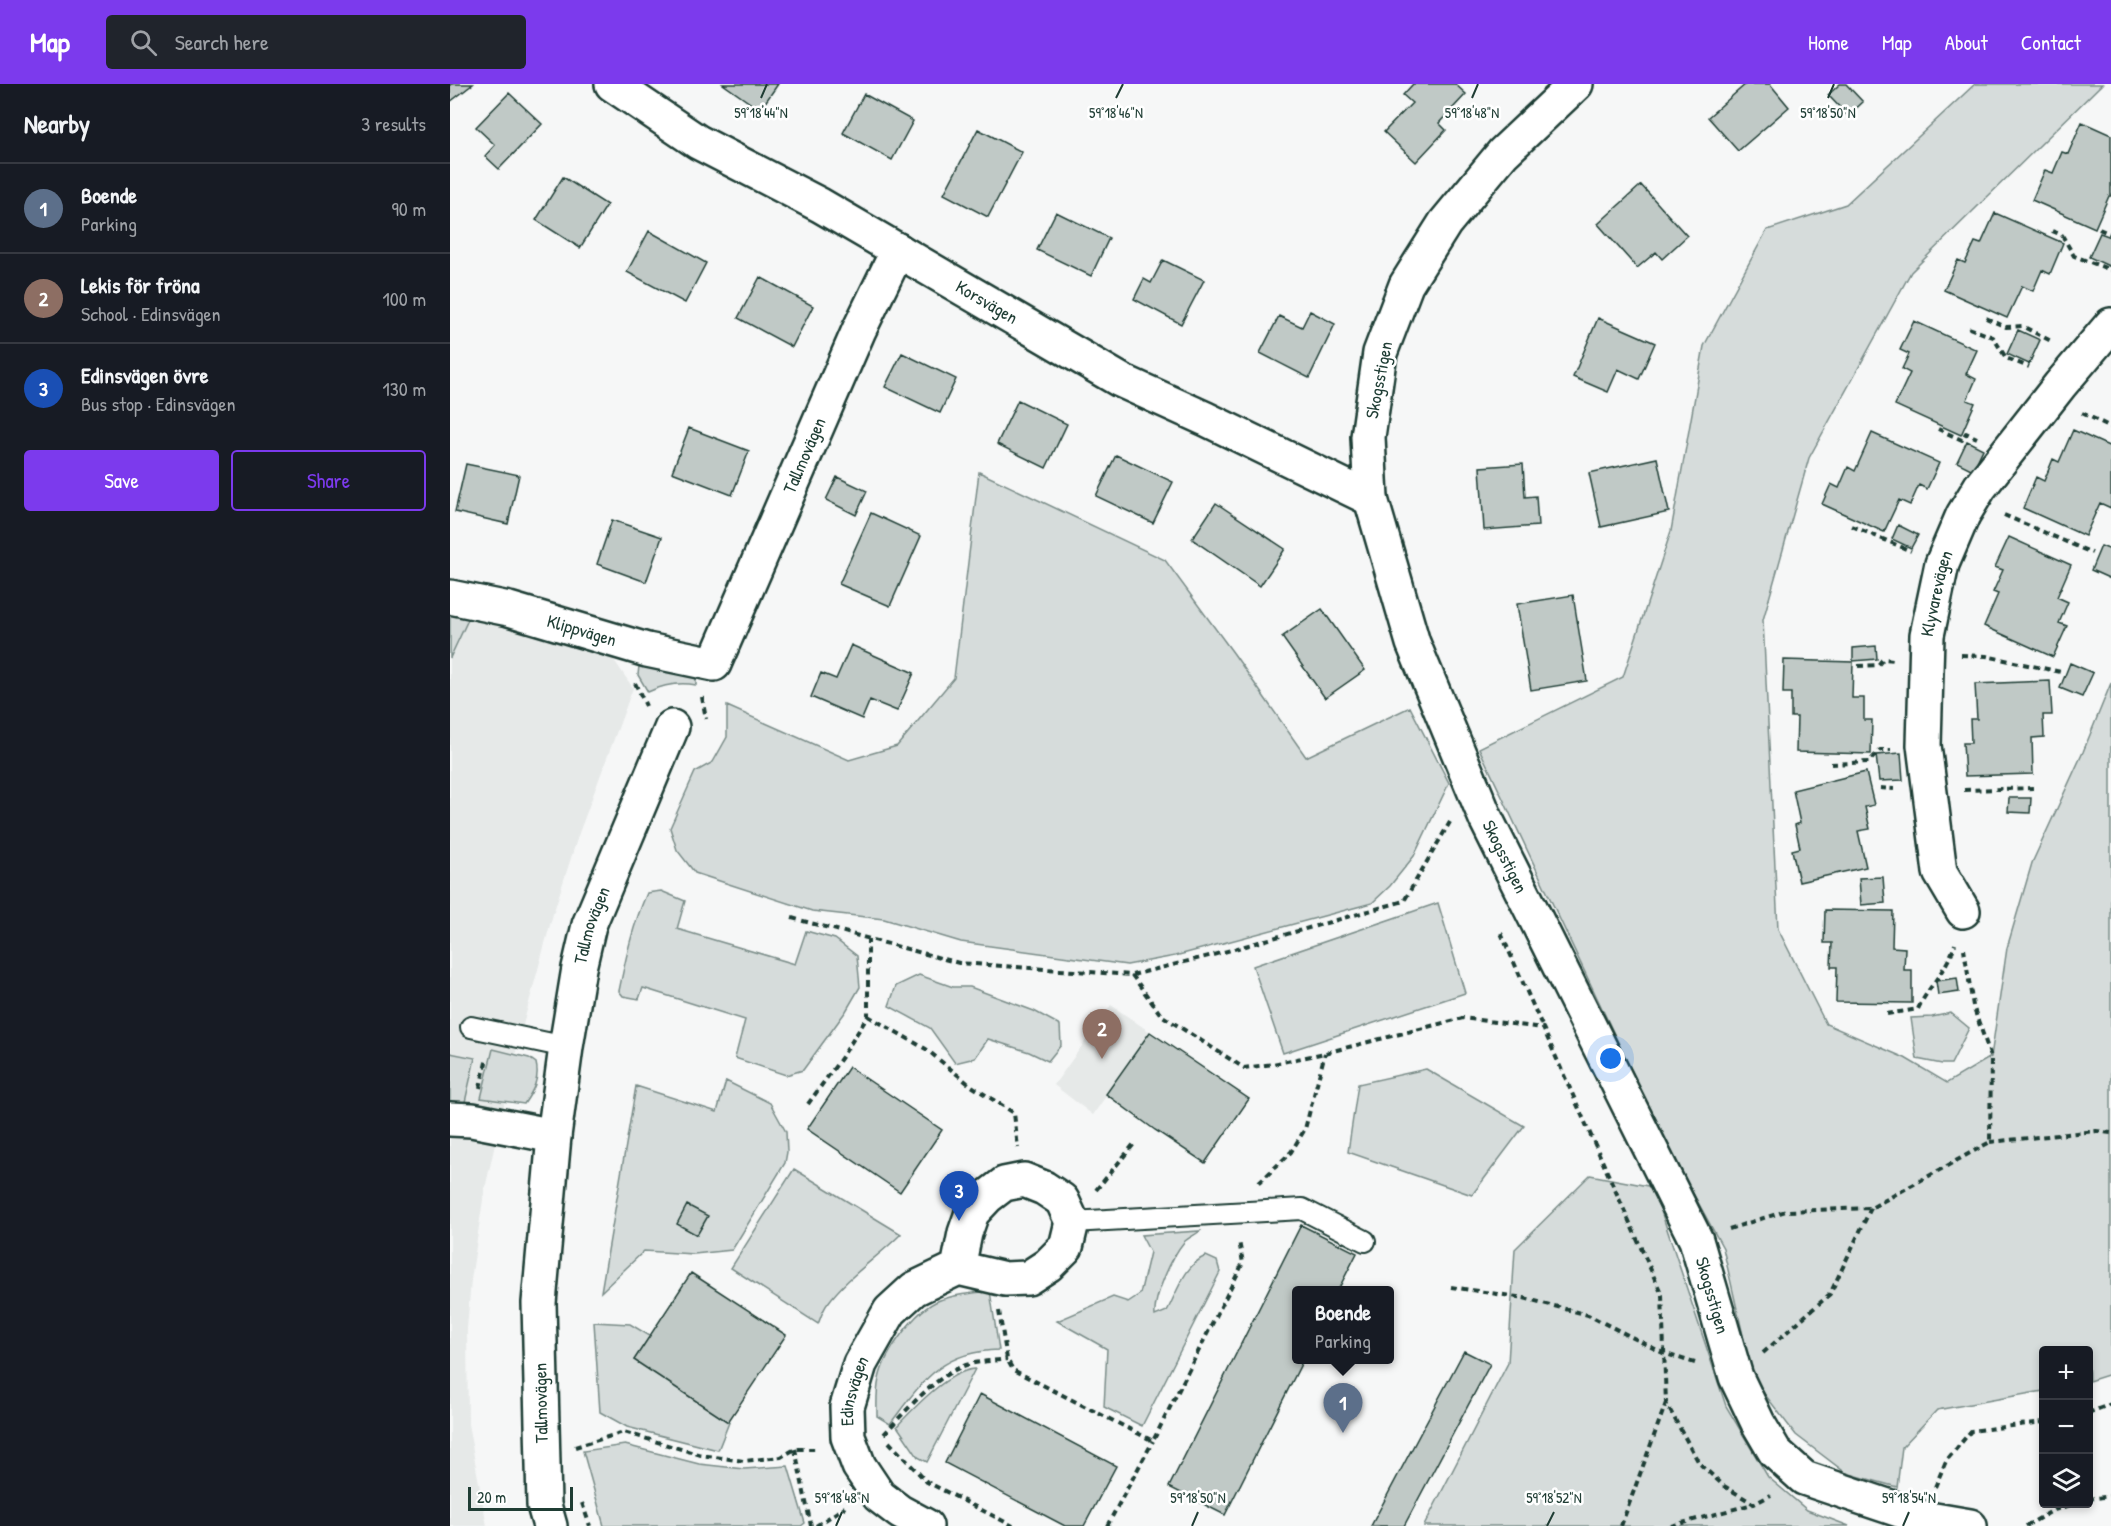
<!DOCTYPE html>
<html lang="en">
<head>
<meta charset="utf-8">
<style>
  :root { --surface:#171b24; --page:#20242c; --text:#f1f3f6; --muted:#9ea1a6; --line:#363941; --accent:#7c3aed }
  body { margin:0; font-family:"Patrick Hand",sans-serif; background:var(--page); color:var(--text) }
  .controls { position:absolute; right:18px; bottom:18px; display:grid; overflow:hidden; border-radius:6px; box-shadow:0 3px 9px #0003 }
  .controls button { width:54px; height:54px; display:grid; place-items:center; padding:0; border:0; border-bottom:2px solid var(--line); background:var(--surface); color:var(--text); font:30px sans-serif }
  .scale { position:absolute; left:18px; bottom:15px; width:105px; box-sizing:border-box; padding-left:6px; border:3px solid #1f3d34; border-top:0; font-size:16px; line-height:21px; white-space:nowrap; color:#1f3d34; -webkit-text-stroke:4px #fff; paint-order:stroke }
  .you { position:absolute; left:1161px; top:975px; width:21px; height:21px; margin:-15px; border:4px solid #fff; border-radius:50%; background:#1a73e8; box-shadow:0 0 0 9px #1a73e833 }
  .badge { display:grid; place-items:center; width:39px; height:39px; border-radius:50%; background:var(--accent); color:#fff; font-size:20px; font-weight:700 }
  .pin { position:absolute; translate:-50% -50px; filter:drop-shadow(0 2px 3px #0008) }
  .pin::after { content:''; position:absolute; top:32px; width:21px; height:18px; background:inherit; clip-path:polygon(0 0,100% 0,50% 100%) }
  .popup { position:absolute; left:842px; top:1202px; width:102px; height:78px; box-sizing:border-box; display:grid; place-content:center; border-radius:6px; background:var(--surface); filter:drop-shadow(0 2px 4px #0005); font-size:20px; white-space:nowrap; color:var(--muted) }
  .popup b { font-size:22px; color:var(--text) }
  .popup::after { content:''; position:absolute; left:50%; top:100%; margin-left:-12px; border:12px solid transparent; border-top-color:var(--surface) }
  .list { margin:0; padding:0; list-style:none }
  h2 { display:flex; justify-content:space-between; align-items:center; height:78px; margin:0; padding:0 24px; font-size:26px }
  h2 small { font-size:20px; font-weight:400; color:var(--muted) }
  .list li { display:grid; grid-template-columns:39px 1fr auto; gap:18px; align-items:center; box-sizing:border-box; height:90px; padding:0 24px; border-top:2px solid var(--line) }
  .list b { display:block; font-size:22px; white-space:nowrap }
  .list p { margin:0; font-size:20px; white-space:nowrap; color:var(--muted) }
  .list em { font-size:20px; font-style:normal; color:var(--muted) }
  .actions { display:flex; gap:12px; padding:18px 24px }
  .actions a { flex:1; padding:14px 0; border:2px solid var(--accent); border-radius:6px; text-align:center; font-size:21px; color:var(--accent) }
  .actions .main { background:var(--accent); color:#fff }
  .icon { flex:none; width:33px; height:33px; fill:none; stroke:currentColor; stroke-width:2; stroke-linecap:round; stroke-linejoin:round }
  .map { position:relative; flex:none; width:1661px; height:1442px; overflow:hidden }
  header { display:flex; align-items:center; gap:36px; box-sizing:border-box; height:84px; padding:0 30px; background:var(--accent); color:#fff }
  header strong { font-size:28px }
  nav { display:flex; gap:33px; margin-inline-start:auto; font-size:21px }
  .search { width:420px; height:54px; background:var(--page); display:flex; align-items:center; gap:15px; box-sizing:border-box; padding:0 21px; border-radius:6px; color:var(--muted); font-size:22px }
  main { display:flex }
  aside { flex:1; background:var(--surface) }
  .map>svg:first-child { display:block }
  .built { fill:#e6e9e8 }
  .green { fill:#d6dcdb; stroke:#7a8c88; stroke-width:1.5 }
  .building { fill:#c0c9c6; stroke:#1f3d34; stroke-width:1.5 }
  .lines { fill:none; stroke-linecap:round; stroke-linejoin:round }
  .service-casing { stroke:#1f3d34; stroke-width:24 }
  .minor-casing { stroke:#1f3d34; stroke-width:38 }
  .path { stroke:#1f3d34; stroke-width:4; stroke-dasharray:6 4.5; stroke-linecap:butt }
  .service { stroke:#fff; stroke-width:20 }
  .minor { stroke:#fff; stroke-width:33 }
  .ticks { fill:none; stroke:#1f3d34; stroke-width:2 }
  .labels { text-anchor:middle; stroke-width:5; stroke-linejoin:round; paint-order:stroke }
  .street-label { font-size:18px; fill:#1f3d34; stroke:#fff }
  .ticks-label { font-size:15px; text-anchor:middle; fill:#1f3d34; stroke:#fff; stroke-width:5; stroke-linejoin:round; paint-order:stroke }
</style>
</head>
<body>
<header>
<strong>Map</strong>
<div class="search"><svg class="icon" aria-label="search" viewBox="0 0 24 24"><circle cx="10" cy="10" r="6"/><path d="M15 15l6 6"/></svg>Search here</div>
<nav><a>Home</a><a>Map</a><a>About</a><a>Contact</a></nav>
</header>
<main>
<aside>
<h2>Nearby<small>3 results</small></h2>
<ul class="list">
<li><span class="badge" style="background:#5c6f8a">1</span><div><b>Boende</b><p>Parking</p></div><em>90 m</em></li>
<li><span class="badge" style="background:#8d6e63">2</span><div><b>Lekis för fröna</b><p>School · Edinsvägen</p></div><em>100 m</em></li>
<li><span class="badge" style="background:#1a4fb4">3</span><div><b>Edinsvägen övre</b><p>Bus stop · Edinsvägen</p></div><em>130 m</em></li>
</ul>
<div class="actions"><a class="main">Save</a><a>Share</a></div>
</aside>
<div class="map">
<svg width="1661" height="1442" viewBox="0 0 1661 1442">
  <rect width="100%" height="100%" fill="#f6f7f7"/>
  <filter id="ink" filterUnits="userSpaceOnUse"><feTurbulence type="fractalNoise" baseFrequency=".0167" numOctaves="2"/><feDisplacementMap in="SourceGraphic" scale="12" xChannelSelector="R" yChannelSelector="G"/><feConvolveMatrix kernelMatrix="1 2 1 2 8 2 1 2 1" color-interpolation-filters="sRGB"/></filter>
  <g filter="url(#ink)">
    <!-- built -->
    <path class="built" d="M0,524L22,527L164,576L183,604L129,749L103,830L67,963L34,1109L21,1196L17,1245L18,1340L37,1442H0Z
      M661,921L700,948L643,1031L604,1001Z"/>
    <!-- green -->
    <path class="green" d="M1525,0H1652L1461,188L1359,374L1313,536L1328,845L1376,940L1455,974L1497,999L1541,973L1557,864L1582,779L1633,668L1661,599V1290L1639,1297L1638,1266H1594L1593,1307L1487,1326L1452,1363L1447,1403L1396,1389L1346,1351L1303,1295L1273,1164L1216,1060L1029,664L1173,593L1221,447L1254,262L1317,146L1396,120Z
      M529,388L715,476L784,570L856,673L960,623L999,699L964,772L940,802L922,819L725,872L677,881L511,858L434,835L362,827L245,789L227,766L220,744L245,688L263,678L277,653V622L399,676L447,662L504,594Z
      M0,524L22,527L0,574Z
      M189,582H205L246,588V601C230,598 213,601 198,608L188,591Z
      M211,807L235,817L227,845L345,880L356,847L385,855L407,872L410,903L396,927L353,986L336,991L285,974L295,936L193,904L189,915L173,912L169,907C176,873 183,840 197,809Z
      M988,819L1015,909L833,969L803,882Z
      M469,891L503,903H520L584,927L610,941L611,961L598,977L579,968L538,955L525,974L505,979L480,944L439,922L446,902Z
      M1501,929L1519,944L1501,980H1492L1467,975L1461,934L1482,933Z
      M43,965L79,974L86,979C90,995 83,1007 74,1020L31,1014Z
      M0,969L25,974L15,1018L0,1017Z
      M976,985L1074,1042L1022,1111L898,1068L908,1000Z
      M276,997L320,1019L336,1048L337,1068L335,1079L282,1166L244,1170L194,1167L151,1208L186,1002L267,1028Z
      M344,1085L451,1150C427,1174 398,1192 378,1219C373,1225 371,1233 368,1240L281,1184Z
      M1140,1091L1203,1103L1276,1322L1318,1393L1357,1426L1399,1442H974L1058,1279L1065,1165Z
      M750,1147C745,1151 738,1154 734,1158C722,1172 703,1214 705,1232L717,1227C727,1208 735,1180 756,1172L767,1177L770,1188L692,1342L654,1323L657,1265L607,1237L663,1213L678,1218L690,1210L700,1168L691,1151Z
      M540,1207L549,1266C491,1267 472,1298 440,1340L427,1332C427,1320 426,1308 429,1295C434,1270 465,1225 490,1216C506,1210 523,1209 540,1207Z
      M144,1238L180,1240L200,1252L184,1276L278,1338L280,1336L268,1366L177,1343L150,1328Z
      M525,1285L477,1378L468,1373L447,1342C465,1323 498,1287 525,1285Z
      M175,1361L249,1380L294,1385L338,1382L355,1439L351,1442H154L133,1367Z"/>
    <!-- building -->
    <path class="building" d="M0,0H23L0,18Z
      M273,0H328L310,26Z
      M963,0H1005L1016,10L989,39L996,46L966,78L934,48L962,19L953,11Z
      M1296,0H1320L1339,23L1288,67L1258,33Z
      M1390,0H1396L1413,18L1398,32L1378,11Z
      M59,9L92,40L49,85L35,72L45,61L26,43Z
      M414,10L463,37L442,76L393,49Z
      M1632,38L1661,51V112H1659L1645,144L1582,116L1595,86L1603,89L1612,68L1618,70Z
      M528,45L572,68L538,133L494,110Z
      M113,93L157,121L130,164L86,136Z
      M1191,101L1237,152L1212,175L1206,168L1187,184L1148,140Z
      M606,128L659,154L641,192L587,166Z
      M1545,129L1613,159L1600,190L1592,186L1583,207L1572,202L1557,234L1494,206L1508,176L1515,179L1525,158L1531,160Z
      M199,147L256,179L235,219L177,188Z
      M1650,149L1661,153V183L1639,173Z
      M713,176L754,196L731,240L684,215L694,195L701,199Z
      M310,193L363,222L342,263L288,234Z
      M860,227L885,240L859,294L810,269L829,232L852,243Z
      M1148,234L1205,259L1189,295L1168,285L1158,308L1123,293Z
      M1464,237L1527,266L1516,290L1526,295L1517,316L1525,319L1511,351L1445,321L1460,289L1452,285L1459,270L1450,266Z
      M1568,246L1590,256L1579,280L1557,270Z
      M452,269L506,295L490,329L435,303Z
      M568,316L617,340L596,384L547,360Z
      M239,344L299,367L282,411L222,388Z
      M1623,346L1661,363V424L1650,419L1635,452L1573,424L1586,393L1594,397L1603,375L1609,378Z
      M1422,349L1489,379L1477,405L1469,401L1460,421L1449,416L1434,448L1372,420L1381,400L1389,404L1398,383L1405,387Z
      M1517,357L1533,365L1523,386L1507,378Z
      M666,371L723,398L703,439L646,412Z
      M1207,374L1219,428L1151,443L1139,389Z
      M16,380L69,391L58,440L5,428Z
      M1073,380L1075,413L1086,412L1088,442L1034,446L1030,383Z
      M387,393L417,407L406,431L376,416Z
      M766,419L835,465L810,502L742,455Z
      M421,429L471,452L440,522L389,500Z
      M162,436L212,453L196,498L147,480Z
      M1448,441L1468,451L1461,464L1442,455Z
      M1559,453L1621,481L1607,513L1618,518L1609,539L1617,542L1603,573L1534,542L1548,510L1543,508L1553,486L1545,483Z
      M1651,462L1661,466V495L1641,486Z
      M1123,511L1137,597L1081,606L1067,520Z
      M872,525L915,586L875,614L832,553Z
      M401,561L464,589L447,627L420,616L412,635L361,613L371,589L386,595Z
      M1426,562L1427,575L1403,577V564Z
      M1334,576L1403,578L1402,614H1414V636H1422L1421,670L1346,668L1347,633H1341V609H1333Z
      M1620,579L1643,589L1632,613L1610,604Z
      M1600,597L1602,631H1593L1594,653L1582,654L1583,690L1515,692L1513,659H1521L1520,635H1527L1525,600Z
      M1451,669L1453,696L1429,697L1426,671Z
      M1416,688L1424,721L1415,723L1420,745L1408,747L1416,783L1349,798L1342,766L1350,764L1345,741L1350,739L1343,706Z
      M1559,714H1581L1580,729L1558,728Z
      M1433,793L1435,819L1411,821L1409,794Z
      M1375,826L1443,827L1442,863L1455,864L1454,886H1462V919L1386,918L1387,883H1381L1382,859H1374Z
      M1507,894L1509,908L1488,911L1486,897Z
      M700,948L799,1015L755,1079L705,1046L656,1010Z
      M399,983L492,1046L450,1108L357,1045Z
      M237,1121L258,1132L247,1151L227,1140Z
      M851,1141L907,1169L888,1206H846V1276H853L775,1431L719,1403Z
      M241,1189L336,1251L278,1338L184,1276Z
      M1014,1267L1040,1280L954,1442H921Z
      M530,1310L666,1382L634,1442H615L495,1379Z"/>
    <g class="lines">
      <!-- service casing -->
      <g class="service-casing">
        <path id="service" d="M21,943L116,963
          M622,1138L852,1125L915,1157"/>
      </g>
      <!-- minor casing -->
      <g class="minor-casing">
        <g id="minor">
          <path id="s1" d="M162,0L248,58L370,121L670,296L756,335L921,415"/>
          <path id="s2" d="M1126,0L1053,69L995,139L956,201L930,269L918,353L921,415L963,559L1036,735L1246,1156L1286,1293L1308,1339L1325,1368L1354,1394L1473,1434L1520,1442"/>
          <path id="s3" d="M0,513L59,525L197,566L264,580L409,246L448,166"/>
          <path id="s4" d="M1513,827L1490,788L1474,661L1477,551L1492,480L1513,431L1530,403L1610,301L1661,241"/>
          <path d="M0,1035L22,1036L104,1052"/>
          <path id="s5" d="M100,1442L94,1421L89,1219L104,1052L116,963L129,884L139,841L222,643"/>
          <path id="s6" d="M476,1442L450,1428L429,1412L409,1382L398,1353L397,1323L410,1280L440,1227L464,1205L508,1184L555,1195L578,1194L598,1181L616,1163L622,1138L612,1116L594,1104L574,1096L554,1100L537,1113L522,1129L515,1149L508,1184"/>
        </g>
      </g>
      <!-- path -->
      <path class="path" d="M1649,145L1661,150
        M1602,147L1612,151L1624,172L1661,186
        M1536,234L1556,243L1572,242L1603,258
        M1519,244L1543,253L1556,274L1579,283
        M1632,329L1661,343
        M1488,345L1512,356L1516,349L1527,354
        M1554,431L1642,469
        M1402,442L1461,467
        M1511,571L1536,572L1611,588
        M1408,582L1428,581L1433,575L1444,576
        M185,599L196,622
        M252,613L256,635
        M1381,680L1419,678L1430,666H1441
        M1430,704L1444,705
        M1514,706L1586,704
        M342,834L509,879L682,891L763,871L954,817L1000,738
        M1051,849L1093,944
        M682,891L711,931L794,984L823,980L875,969L1013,934L1093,944L1212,1211L1216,1319L1249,1379L1274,1402L1304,1420L1321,1411
        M1437,930L1468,925C1478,903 1498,884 1505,860
        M418,932L476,965L520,1001L564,1029L568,1064
        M30,1004L37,974
        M358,1020L392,973L418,932V855
        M1540,1058L1646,1047L1661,1049
        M809,1099L841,1068L855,1045L875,969
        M646,1106L684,1060
        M1279,1145L1336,1127L1421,1124L1540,1058L1541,973L1523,922L1514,865
        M1001,1203L1074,1214L1138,1231L1213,1269L1245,1279
        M549,1227L557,1275L563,1286L703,1357L793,1179L789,1157
        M1313,1269L1380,1210L1421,1124
        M1638,1329L1661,1320
        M434,1350C456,1327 488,1288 520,1280C532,1277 545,1277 557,1275
        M439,1358L477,1398L563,1442
        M125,1363L174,1348L251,1371L294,1377L331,1373L345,1365H367
        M345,1365L361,1442
        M1485,1403L1496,1377L1521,1347L1594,1338
        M1638,1415L1661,1412
        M132,1419L140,1442
        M366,1442L395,1423
        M657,1442L703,1357
        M1171,1442L1216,1319
        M1221,1442L1303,1420
        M1576,1442L1604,1426L1625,1420"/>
      <!-- service -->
      <use href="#service" class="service"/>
      <!-- minor -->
      <use href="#minor" class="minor"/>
    </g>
  </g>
  <!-- ticks -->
  <path class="ticks" d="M311,14L317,0M666,14L673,0M1022,14L1028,0M1378,14L1384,0M386,1442L392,1428M742,1442L748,1428M1097,1442L1104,1428M1453,1442L1459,1428"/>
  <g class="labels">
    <!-- street labels -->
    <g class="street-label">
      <text dy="6" stroke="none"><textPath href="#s1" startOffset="434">Korsvägen</textPath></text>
      <text transform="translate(929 296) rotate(-79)" y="6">Skogsstigen</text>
      <text dy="6" stroke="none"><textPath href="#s3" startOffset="500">Tallmovägen</textPath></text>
      <text dy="6" stroke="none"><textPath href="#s4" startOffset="326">Klyvarevägen</textPath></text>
      <text dy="6" stroke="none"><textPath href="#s3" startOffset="136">Klippvägen</textPath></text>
      <text dy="6" stroke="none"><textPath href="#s2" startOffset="867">Skogsstigen</textPath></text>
      <text dy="6" stroke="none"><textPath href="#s5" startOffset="606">Tallmovägen</textPath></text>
      <text dy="6" stroke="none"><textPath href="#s2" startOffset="1353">Skogsstigen</textPath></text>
      <text dy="6" stroke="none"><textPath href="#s6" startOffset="170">Edinsvägen</textPath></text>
      <text transform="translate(91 1319) rotate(-91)" y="6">Tallmovägen</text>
    </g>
  </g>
  <g class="ticks-label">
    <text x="311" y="34">59°18'44"N</text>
    <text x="666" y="34">59°18'46"N</text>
    <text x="1022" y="34">59°18'48"N</text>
    <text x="1378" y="34">59°18'50"N</text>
    <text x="392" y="1419">59°18'48"N</text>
    <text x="748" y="1419">59°18'50"N</text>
    <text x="1104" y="1419">59°18'52"N</text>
    <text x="1459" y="1419">59°18'54"N</text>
  </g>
</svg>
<div class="controls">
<button>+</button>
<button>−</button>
<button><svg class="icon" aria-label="layers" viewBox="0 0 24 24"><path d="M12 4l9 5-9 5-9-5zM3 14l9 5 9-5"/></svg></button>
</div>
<div class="scale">20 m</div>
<div class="you"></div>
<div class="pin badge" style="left:893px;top:1349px;background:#5c6f8a">1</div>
<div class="popup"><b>Boende</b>Parking</div>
<div class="pin badge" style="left:652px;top:975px;background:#8d6e63">2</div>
<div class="pin badge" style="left:509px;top:1137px;background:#1a4fb4">3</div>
</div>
</main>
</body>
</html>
